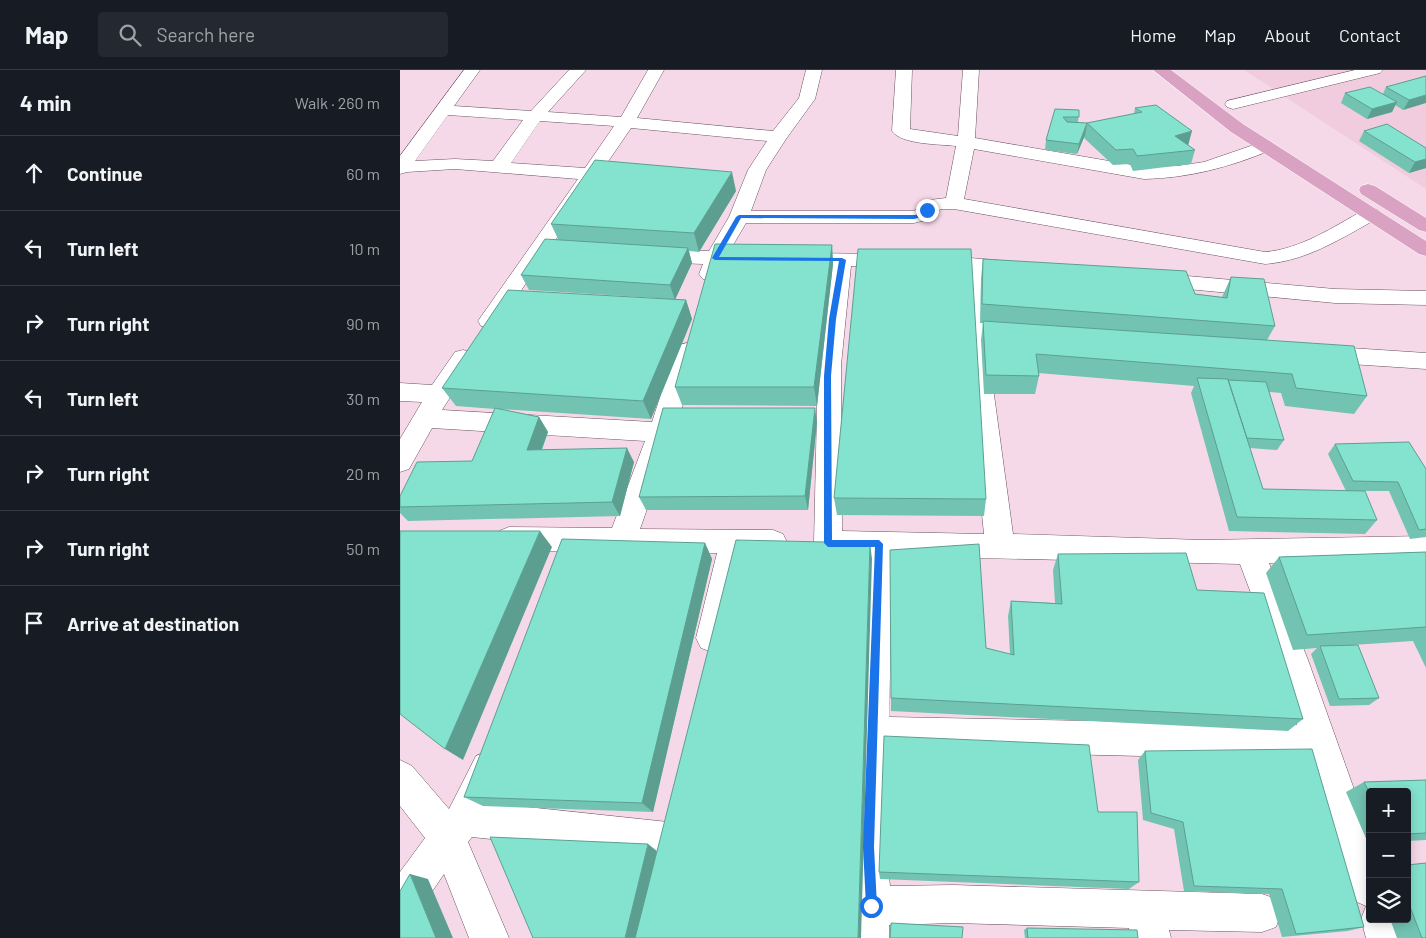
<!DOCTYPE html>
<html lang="en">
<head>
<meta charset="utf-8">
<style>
  :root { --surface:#171b24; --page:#242831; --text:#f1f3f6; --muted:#9ea1a6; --line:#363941 }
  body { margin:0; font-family:Barlow,sans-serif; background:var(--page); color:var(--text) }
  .controls { position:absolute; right:15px; bottom:15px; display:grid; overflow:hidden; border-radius:5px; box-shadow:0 2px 12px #0003 }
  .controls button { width:45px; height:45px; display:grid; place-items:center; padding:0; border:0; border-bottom:1px solid var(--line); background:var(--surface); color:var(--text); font:25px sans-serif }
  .stop { position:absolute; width:15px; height:15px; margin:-11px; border:4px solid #1a73e8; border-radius:50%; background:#fff }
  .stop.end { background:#1a73e8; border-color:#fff; box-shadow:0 1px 5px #0008 }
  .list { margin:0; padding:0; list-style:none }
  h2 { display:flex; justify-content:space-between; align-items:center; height:65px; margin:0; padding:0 20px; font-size:21px }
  h2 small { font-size:16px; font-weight:400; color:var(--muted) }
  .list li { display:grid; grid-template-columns:32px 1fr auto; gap:15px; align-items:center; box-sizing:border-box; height:75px; padding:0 20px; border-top:1px solid var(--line) }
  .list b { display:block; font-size:19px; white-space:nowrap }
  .list em { font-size:16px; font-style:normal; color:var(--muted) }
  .icon { flex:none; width:28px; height:28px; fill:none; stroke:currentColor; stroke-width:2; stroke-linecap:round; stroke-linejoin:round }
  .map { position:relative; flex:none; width:1026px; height:868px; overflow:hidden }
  header { display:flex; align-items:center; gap:30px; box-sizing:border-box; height:70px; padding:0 25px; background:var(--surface); border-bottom:1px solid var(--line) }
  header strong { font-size:24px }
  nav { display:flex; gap:28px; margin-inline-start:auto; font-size:18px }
  .search { width:350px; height:45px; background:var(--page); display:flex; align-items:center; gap:12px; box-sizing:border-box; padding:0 18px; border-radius:5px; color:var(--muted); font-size:19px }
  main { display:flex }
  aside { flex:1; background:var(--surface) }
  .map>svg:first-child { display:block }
  .built { fill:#f0ccde }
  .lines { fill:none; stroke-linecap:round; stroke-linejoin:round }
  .minor-casing { stroke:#69515e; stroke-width:1 }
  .primary-casing { stroke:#fff; stroke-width:1 }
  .minor { fill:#fff; fill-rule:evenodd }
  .primary { fill:#d9a2c2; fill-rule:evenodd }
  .wall { fill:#72c3b2 }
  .shaded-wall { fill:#5c9f91 }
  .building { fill:#84e3cf; stroke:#5c9f91 }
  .route { fill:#1a73e8 }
</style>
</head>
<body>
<header>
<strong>Map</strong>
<div class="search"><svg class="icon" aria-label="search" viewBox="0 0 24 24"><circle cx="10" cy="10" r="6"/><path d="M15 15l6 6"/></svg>Search here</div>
<nav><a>Home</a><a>Map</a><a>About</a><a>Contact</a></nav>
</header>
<main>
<aside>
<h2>4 min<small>Walk · 260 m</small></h2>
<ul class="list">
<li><svg class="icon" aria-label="ahead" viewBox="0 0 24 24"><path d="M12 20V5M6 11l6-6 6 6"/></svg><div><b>Continue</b></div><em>60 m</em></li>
<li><svg class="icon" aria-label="left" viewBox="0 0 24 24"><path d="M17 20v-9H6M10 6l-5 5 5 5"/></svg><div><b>Turn left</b></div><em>10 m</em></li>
<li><svg class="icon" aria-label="right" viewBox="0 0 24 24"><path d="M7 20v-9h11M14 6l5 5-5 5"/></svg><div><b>Turn right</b></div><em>90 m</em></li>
<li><svg class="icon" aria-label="left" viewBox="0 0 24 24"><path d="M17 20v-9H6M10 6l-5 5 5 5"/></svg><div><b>Turn left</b></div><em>30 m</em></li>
<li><svg class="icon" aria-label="right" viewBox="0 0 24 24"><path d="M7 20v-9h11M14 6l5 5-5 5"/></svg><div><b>Turn right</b></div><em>20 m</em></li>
<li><svg class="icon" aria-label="right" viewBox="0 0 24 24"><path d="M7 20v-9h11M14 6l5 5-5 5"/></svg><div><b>Turn right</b></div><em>50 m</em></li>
<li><svg class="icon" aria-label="arrive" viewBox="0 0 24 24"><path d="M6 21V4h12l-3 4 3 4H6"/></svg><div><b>Arrive at destination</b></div></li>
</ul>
</aside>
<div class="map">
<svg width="1026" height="868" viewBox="0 0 1026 868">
  <rect width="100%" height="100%" fill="#f6d9e8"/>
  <!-- built -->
  <path class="built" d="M844,0H1026V119Z"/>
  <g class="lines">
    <!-- minor casing -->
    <g class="minor-casing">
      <path id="minor" d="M64,0H80L54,36L131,41L169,0H186L148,42L221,47L248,0H264L237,48L373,61L399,28L406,0H422L415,29L386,69L366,100L351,141H514L529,130L546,128L556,76C540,74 502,75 492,61L496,0H512L510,59L558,66L563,0H579L575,68L744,97L777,96L804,92L865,71L871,72L874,76L871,80C830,97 789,108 744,109L574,79L564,129L865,182C901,179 933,157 964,140L971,138L978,140L981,144L978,148C942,168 907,191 865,194L554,139H541L530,149L514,153H346L329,182L356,185L359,189L356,193L349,195H324L317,209L310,211L303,209L299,204L303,194L254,192L247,190L244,186L247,182L254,180L309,181L329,147L348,100L367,71L231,58L203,99L212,101L214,105L212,109L196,110L97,256L89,258L81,256L78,251L178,109L55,99L7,102L0,104V86ZM48,45L123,50L93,91L55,89L15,91ZM140,51L214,56L185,98L111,93Z
        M955,0H983L980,3L833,39L827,37L825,34L827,31Z
        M397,183L494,184L501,186L504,190L501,194L494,196H451L441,295L442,461L584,464L563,257L568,200L527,195L524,191L527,187L534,185L618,192L625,193L628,198L625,203L618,204L588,202L586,250L629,256L632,261L629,266L621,269L586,266L613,464L803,470L1026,466V490L869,493L908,590L970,764V849H1000L1006,868H966L961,849L966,836L957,832L951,819L909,690L489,680L486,777L490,816L553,815L862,824L876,829L881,843L876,857L862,862L769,860L771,868H731L729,858L553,853L489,855V868H449L452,813L450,777L464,486L428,485L418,481L414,473L418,295L430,196L390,193L387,189L390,185ZM493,486L840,494L876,590L897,655L489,647Z
        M753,203L935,219L1026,221V235L935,233L745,215L742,210L745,205Z
        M287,273L295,275L299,281L278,351L240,459L373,460L383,464L387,472L383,480L373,484H346L328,568L323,578L312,582L301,578L296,568L317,483L109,481L99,477L95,469L99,461L109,457L212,458L245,371L32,358L9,399L0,402V369L22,332L0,331V313L32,315L55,282L63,280L71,282L75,288L42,340L252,352L275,281L279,275Z
        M920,276L1026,283V299L920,292L912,290L908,284L912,278Z
        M88,681L100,686L105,698L90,733L268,752L281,757L286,770L281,783L268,788L72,767L68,772L109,868H69L44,804L14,848L0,853V802L25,768L0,736V690L12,696L49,739L76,686Z"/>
    </g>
    <!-- primary casing -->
    <g class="primary-casing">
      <path id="primary" d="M753,0H771L843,54L1026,171V186L1019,184L831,62Z
        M968,114L975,116L1026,148V162L1019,160L961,124L959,120L961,116Z"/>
    </g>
    <!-- minor -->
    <use href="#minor" class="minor"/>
    <!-- primary -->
    <use href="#primary" class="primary"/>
  </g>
  <!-- wall -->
  <path class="wall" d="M1026,6L1003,40L995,35L992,42L967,49L941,33L945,23L983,24L986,17Z
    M735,38L795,80L791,94L733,101L730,94L713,95L684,68L685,65L677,84L645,80L646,70L655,39L679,40L678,53H687L734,44Z
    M964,61L1026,78V98L1009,103L959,71Z
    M336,121L299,182L289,181L292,193L275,229L286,230L292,249L251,349L99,339L139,347L148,362L142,380L234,392L220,446L8,451L0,443V426L72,391L95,339L56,336L42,318L256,228L129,220L121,205L158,169L151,154Z
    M432,175L433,194L417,336L282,335L275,317Z
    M583,189L795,224L822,227L831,207L875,256L867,270L967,326L954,344L885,336L881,323L869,322L884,370L877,380L850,378L863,419L977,450L965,464L829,461L791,323L794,316L638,303L639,306L635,324H584L581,270L583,253H580L581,208Z
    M417,352L408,440H246L239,427Z
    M935,374L1026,399V467L1010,469L989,421H946L928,384Z
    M434,428L586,429L584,446L437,445Z
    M305,473L312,489L253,742L83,736L64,727Z
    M1026,482V598L1013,571L952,575L979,628L969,635L930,636L911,584L917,578L893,580L866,503L879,487Z
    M658,484L797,520L903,649L888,661L491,641V628L586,578L610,584L608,546L611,531L655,533L653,500Z
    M745,681L964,857L948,861L882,867L869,824L784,821L774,759L743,750L738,690Z
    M1026,710V770L1007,771V722H970V773H968L946,722L964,712Z
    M698,742L739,812L729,819L480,809L479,802Z
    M1007,795L1026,868H997L990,849H1007Z
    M627,858L738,868H625L624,860Z"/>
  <!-- shaded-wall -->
  <path class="shaded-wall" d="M1026,25V33L1003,40L1009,30Z
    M997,32L992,42L967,49L972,39Z
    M687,55L685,65L677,84L679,74Z
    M792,61L788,76L775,66Z
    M1026,89V98L1009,103L1015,92Z
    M332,102L336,121L299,182L294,163Z
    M432,175L433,194L417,336L414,317Z
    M288,178L292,193L275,230L270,215Z
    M286,230L292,249L251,349L243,331Z
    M415,338L417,352L408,440L405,426Z
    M139,347L148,362L136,394L127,380Z
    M227,378L234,392L220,446L212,432Z
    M140,461L152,477L63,690L45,679Z
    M305,473L312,489L253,742L242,733Z
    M470,473L472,489L461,868H458Z
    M248,774L257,781L237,868H225Z
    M10,804L28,809L53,868H36Z"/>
  <!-- building -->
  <path class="building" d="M1026,6V25L1009,30L986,17Z
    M970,17L997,32L972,39L945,23Z
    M756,35L792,61L775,66L795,80L737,86L733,79L716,80L687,53L742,42L735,38Z
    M655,39L679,40V47H663L667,52L687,53L679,74L646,70Z
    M987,54L1026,78V89L1015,92L964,61Z
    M195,90L332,102L294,163L151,154Z
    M145,169L288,178L270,215L121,205Z
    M315,174L432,175L414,317H275Z
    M458,179H571L586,429L434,428Z
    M583,189L786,201L795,224L827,228L831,207L864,209L875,256L582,234Z
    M108,220L286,230L243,331L42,318Z
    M583,251L954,276L967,326L896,318L892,304L636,284L639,306L586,305Z
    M797,308L828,309L863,419L965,421L977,450L837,447Z
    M828,310L866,312L884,370L847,368Z
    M95,338L139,347L127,380L227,378L212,432L0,437V426L17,392L72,391Z
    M263,338H415L405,426L239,427Z
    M1009,372L1026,399V459L1019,460L998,412L953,411L935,374Z
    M0,461H140L45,679L0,644Z
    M162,469L305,473L242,733L64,727Z
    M336,470L470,473L458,868H235Z
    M579,474L586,578L614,585L611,531L662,534L658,484L786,483L797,520L864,523L903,649L491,628L490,480Z
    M1026,482V557L907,565L879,487Z
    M958,575L979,628L939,629L920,576Z
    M484,666L689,675L698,742H737L739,812L479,802Z
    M912,679L964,857L896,864L882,819L794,816L783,752L751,743L745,681Z
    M1026,710V763L1007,764V722H970V724L964,712Z
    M90,767L248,774L225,868H133Z
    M1026,793V868H1022L1007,829V795Z
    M10,804L36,868H0V821Z
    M491,853L563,857L562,868H490Z
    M627,858L737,860L738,868H628Z"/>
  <!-- route -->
  <path class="route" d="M525,138L530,140L525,146L514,149L341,148L319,187L442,188L446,190L436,249L431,306L432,470H479L483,474L474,777L477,836L475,840L471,842L467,840L466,836L463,777L475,477H428L424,473V306L429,249L439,191L315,190L312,188L336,147L339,145H514L521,144Z"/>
</svg>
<div class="controls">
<button>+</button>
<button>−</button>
<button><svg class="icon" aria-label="layers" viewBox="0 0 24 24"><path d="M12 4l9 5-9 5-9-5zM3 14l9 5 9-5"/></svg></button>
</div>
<div class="stop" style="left:471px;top:836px"></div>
<div class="stop end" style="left:527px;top:140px"></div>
</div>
</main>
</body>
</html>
